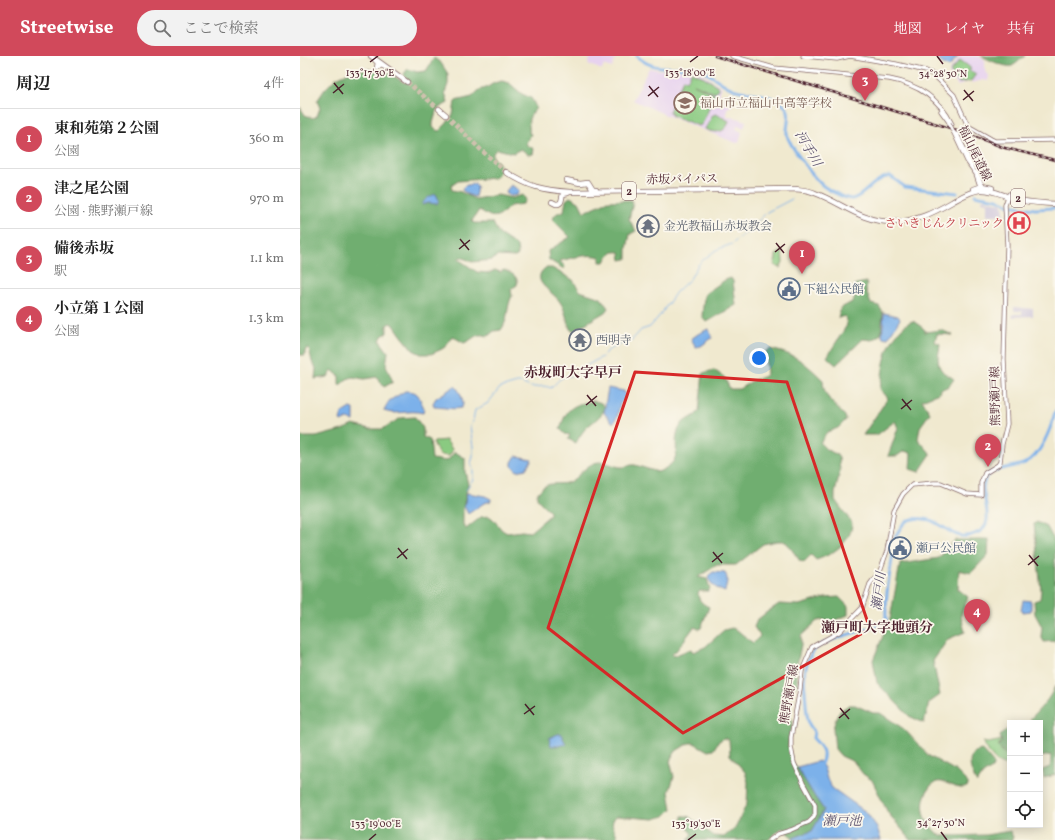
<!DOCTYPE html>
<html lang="ja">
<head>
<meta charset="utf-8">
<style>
  :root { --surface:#fff; --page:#f2f2f2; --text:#222; --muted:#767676; --line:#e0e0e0; --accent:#d1495b }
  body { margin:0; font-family:Vollkorn,"Noto Serif JP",serif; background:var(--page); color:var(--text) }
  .controls { position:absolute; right:12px; bottom:12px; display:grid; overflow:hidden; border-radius:0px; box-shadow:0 2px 10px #0003 }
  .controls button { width:36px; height:36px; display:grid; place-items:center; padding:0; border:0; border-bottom:1px solid var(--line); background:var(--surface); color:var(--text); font:20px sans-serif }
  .you { position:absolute; left:459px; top:302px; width:14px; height:14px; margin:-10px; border:3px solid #fff; border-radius:50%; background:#1a73e8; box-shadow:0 0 0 6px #1a73e833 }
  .badge { display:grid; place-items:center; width:26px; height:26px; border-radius:50%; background:var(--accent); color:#fff; font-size:13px; font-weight:700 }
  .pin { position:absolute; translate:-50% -33px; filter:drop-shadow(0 1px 2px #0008) }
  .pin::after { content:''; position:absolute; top:21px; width:14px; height:12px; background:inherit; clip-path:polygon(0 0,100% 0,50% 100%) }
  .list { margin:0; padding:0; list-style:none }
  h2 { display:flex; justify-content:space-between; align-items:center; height:52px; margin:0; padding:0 16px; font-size:17px }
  h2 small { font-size:13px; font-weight:400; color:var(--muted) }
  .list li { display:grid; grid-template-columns:26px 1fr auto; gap:12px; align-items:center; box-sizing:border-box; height:60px; padding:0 16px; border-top:1px solid var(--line) }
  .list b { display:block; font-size:15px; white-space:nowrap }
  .list p { margin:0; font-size:13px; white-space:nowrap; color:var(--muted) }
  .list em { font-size:13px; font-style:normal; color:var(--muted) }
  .icon { flex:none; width:22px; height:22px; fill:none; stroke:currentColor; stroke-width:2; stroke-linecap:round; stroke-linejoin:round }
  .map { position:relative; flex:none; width:755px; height:784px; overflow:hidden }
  header { display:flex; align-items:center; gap:24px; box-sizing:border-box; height:56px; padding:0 20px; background:var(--accent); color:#fff }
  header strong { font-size:19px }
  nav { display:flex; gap:22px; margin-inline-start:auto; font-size:14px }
  .search { width:280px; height:36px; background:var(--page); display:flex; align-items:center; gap:10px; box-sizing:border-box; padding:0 14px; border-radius:22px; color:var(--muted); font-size:15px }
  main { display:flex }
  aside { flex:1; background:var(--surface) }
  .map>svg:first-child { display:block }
  .built { fill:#e7d2ef }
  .industrial { fill:#c8bfd8 }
  .green { fill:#8aca81; stroke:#6a7456 }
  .forest { fill:#6fae6f; stroke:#5c664d }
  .water { fill:#7cb1ea; stroke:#63688a }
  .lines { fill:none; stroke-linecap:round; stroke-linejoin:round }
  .stream { stroke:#7cb1ea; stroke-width:1 }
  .river { stroke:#7cb1ea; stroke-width:3 }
  .highway-tunnel { stroke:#cfc1ae; stroke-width:4.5; stroke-dasharray:4.5 2; stroke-linecap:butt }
  .major-casing { stroke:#846664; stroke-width:5 }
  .highway-casing { stroke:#846664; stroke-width:6 }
  .major { stroke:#fff; stroke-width:3.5 }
  .highway { stroke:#fff; stroke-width:4.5 }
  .rail-casing { stroke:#4a1f2b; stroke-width:2.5 }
  .rail { stroke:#fbf7ec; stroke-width:1; stroke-dasharray:3; stroke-linecap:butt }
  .major-bridge-casing { stroke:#846664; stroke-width:5; stroke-linecap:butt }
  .major-bridge { stroke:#fff; stroke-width:3.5 }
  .marked { fill:none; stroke:#d62828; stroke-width:3; stroke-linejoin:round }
  .ticks { fill:none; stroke:#4a1f2b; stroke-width:1.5 }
  .labels { text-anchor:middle; stroke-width:3.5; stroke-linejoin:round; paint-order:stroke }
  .shield { fill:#fbf7ec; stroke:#7f6065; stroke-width:1 }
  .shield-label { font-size:11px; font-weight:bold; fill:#4a1f2b }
  .education-label { font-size:12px; fill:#785e54; stroke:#fbf7ec; text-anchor:start }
  .street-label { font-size:12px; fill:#4a1f2b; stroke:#fbf7ec }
  .health-label { font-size:12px; fill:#be3a42; stroke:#fbf7ec; text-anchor:end }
  .worship-label { font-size:12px; fill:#5b616d; stroke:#fbf7ec; text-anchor:start }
  .service-label { font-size:12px; fill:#4e5e75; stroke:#fbf7ec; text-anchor:start }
  .water-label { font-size:13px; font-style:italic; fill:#5c526e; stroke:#fbf7ec }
  .quarter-label { font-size:14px; font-weight:bold; fill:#4a1f2b; stroke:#fbf7ec }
  .ticks-label { font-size:10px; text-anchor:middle; fill:#4a1f2b; stroke:#fbf7ec; stroke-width:3.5; stroke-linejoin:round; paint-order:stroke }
</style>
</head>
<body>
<header>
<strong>Streetwise</strong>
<div class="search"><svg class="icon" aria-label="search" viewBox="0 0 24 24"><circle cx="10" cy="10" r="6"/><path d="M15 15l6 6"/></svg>ここで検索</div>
<nav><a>地図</a><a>レイヤ</a><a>共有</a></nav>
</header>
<main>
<aside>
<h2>周辺<small>4件</small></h2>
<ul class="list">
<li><span class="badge">1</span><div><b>東和苑第２公園</b><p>公園</p></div><em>360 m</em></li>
<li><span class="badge">2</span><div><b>津之尾公園</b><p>公園 · 熊野瀬戸線</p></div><em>970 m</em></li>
<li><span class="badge">3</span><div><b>備後赤坂</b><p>駅</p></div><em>1.1 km</em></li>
<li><span class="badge">4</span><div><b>小立第１公園</b><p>公園</p></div><em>1.3 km</em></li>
</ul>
</aside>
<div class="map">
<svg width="755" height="784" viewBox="0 0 755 784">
  <rect width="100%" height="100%" fill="#fbf7ec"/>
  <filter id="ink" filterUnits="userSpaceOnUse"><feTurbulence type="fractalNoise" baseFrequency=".025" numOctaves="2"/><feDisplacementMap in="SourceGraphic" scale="8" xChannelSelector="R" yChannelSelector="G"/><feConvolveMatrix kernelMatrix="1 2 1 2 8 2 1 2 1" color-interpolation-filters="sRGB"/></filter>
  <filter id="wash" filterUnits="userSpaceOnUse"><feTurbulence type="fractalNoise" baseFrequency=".012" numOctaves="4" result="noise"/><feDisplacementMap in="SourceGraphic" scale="16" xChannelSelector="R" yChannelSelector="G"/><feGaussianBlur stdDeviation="0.9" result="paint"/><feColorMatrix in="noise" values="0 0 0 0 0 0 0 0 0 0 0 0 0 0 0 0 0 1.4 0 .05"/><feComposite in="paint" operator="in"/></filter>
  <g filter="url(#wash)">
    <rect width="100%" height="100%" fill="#f0e9cf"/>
    <!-- built -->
    <path class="built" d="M291,0H316L312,12L304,9L302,14L288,8Z
      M660,0H678L685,4V16L689,19L688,25L683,24L672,27L671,25L658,30L649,18V15Z
      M349,12L360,14H385L401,17L422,31L419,38L426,40H429L432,50L427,52V61L437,62L446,65L444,72L438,69L436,73L442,76L439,86L436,87L366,59L333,44Z"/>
    <!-- industrial -->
    <path class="industrial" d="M683,143L703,148L704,159H687V147L682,146Z
      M714,251L733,253V260L712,261L713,258H722V255H714Z"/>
    <!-- green -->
    <path class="green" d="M660,4L671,12L669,14L676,18L671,25L659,27L650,16Z
      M391,16L404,21L419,31L415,37L394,28L415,39L402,68L399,70L371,59L372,57L369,56L383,23L387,25Z
      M416,58L429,65C426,77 415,78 405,73L413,59Z
      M482,195L483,206L480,212L474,209L476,202V199Z
      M146,384L152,393V396L149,400L139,399L133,387L136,385Z
      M703,684V686L699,688L698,690L702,695L710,701V704L706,710C692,706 690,697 683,686L688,687Z"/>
    <!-- forest -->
    <path class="forest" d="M681,0H725C721,3 716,8 712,10C705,12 688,3 681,0Z
      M134,2L141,7L148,18V28L145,37L148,47L137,53L133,67V71L136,74L139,75L147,67L153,59L155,45L172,41L179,34L186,32L194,27L202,25L209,27L222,38L231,42C240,56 233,52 229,63C228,67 230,72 229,77L231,78L226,87L227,89L234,93L233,98L229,99L221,93L213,97L197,93L193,97V101L199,107L200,115L195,122L158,125L151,130L152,134L161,136L175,143L198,139L212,142L223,139L226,144L223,148L210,150C204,156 197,164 188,159C185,158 182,155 179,154L172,165L174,167H193L199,178L217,190L218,199L215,201L196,200L193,204L172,206L161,201L158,203L177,216L189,217L195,214L200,216L204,214C211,217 219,220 217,229L211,233L212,240C206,251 209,264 201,274L194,275L188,280C175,276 175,283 164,287L152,280L146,290L142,293L131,298H121L113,294L101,279L94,269L90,267L87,269V277L82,280L80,285L88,296L86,309L93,326L84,331L77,321L64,323L53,321L47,323L40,329L39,328V320L32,314L28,321L15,323L16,312L12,306L9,292H8L5,294V299H0V51L5,59L13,62L17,60L20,52L17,45L25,33L36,22L49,16L69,13L75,15L87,16L105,27L107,23L103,19L108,13L117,16L126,15Z
      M270,141L279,146L284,156L308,145L331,144L333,147L329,163L336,175L330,178L327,193V203L321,204L320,196C311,195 309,198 305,206H300V201C288,197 272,202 260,205L265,211L264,213L249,204L248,195L270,181L253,164C254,157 258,157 264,155L266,144Z
      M245,212H252L273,224L280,235L301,242L308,252L305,256L273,275L270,273C267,265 265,253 260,246C253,235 229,226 245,212Z
      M431,222L433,225L436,249L407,266L405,265L402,260L404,241L406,237L425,224Z
      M567,226L566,234L571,248L579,250L583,257L581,278L572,284L563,283L536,309L527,301L547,269L545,260L538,262L541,252L552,246L557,238L552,233L556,228Z
      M613,265C617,268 621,270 625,274V276L641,274L653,279L637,278L635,286L640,288C639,299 635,307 643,316C645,318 650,320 654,323L649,330L640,334L641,336L622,344L630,357L620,371L618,383L631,398L619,416L610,413L611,397L604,395L597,400H588L598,372L595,365L577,379H563L588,342L580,333C582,321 583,307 587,296C590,286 603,267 613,265Z
      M470,293C497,299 503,305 523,324C523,341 534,348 545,360L546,364L538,372L527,376L520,387L527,394L536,398L539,402L540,415L535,437V444L552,467C552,486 532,499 516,504L511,499L504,506L500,505L487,487L483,485H477L463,488L436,509H417L398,521L407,523L410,533L408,535H400L398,537C398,545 403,548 409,551L401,572L399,573L394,571L376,595L373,597L372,599L373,600L391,593L393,596L405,591L424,574L432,572L437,574L453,587L460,580L454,571L457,564L467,556L479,548L499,549L525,542L539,541L548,550V559L533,565H528L523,564L517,565L501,580V589L496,614L498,629L486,637L483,644C488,652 488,659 493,666L488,691L493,708L497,711L515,741L524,754L512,775L493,782L482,772L468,784H388L392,778L382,766V760H388L414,780L424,781L436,771L447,747L448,726L445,716L430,699L429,684L424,682L419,685L413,694L408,695L394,687H389L376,695L370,705L374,721L369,736L372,753L365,760L354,763L316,760C307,771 318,773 317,784H0V381H16L42,374L53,369L70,373H82L101,362L115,361L123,372V381L130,384L132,403L147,405L155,396L165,402V416L168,428L163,453V469L166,473L181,461L189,460L193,463L202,474L207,477L222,475L230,476L250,459V456L240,446L237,442V438C248,421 259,432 271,425C281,419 288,405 302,406C308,407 314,410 320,411C326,412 330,408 335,409L358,416C389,403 368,388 381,369C385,362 395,362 399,355L403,317L414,314L424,321L430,333H439L452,325L465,320L467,317L465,296Z
      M294,345C318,349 294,365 287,371C283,375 279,381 276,387L268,383L270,379L265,378L260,373C267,351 272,349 294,345Z
      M737,466L747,471L755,486V585L744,586L741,580L742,571L735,558L734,545L740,543L741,534L734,468Z
      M655,484H689L688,499L671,517L659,514L658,533L668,541L661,559L665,576L648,583L633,605L640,639L629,647L624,667L609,660L577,627L573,604L590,563L600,508L639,502Z
      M755,630V719L744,722L742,714L750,711L751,699L740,701V667H734L730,663C740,653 750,643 755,630Z
      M549,649H555L573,657H580L604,673L629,700L656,715L668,727V730C656,740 637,710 626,738C622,746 623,757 627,765C631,771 636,778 643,780L686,779L710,775L713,781L712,784H611L588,757L572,724L563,718L554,706L541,700L535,693L533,672L537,660L540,655Z
      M710,673V700L705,698L698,690L702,686L700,680L706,674Z
      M682,694L694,708L692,712L683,718L677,727C672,718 666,705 674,696Z"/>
    <!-- water -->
    <path class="water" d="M639,0H658L649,11L640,6Z
      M175,128L177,131L175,141L169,139L162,134C163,128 170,129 175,128Z
      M211,129L219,134L217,139L210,140L207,138L206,135Z
      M136,138L139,144L137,148L128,147L122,149C124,143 130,140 136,138Z
      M584,257L598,260L600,263L588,282L582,281Z
      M408,273H409L412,282L401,290L396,291L391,283L398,278Z
      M155,330C159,334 163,342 163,349L161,352C152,354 143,351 134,351L133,347L136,342Z
      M308,332L324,335L326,339L323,345L320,348L317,361L313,367L304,357Z
      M105,335C120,335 118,340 124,352L123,357C109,353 97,360 84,355L89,345Z
      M50,352L54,353V365L47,363L41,366L40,365L42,357Z
      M216,400L232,403L226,413L217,415L212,410V406Z
      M167,437L185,440L191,443V445L184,447L168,458L164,450Z
      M413,516L425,517C429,523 426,529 425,536C417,533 410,529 408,520Z
      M723,544L731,545V555L723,556L721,555Z
      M258,678H261L266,688L258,690H251L249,682Z
      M519,705L524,712L527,723L532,732L566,756L577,771L581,784H493V782L512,775L524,754L515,741L497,711Z"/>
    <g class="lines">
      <!-- stream -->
      <path class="stream" d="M304,298L310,293L333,283L341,274L350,271L361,258L376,236L390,223L398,209L403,204L416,194L432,188L450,173L467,156L492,143
        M273,320L284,311L302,301
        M231,331C239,332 241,328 251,332C258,326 260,319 271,320
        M166,434L173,423V414L171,407L173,401V391L170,370L173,365L175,354L188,347L200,332L217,327H221L228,330"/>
      <!-- river -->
      <path class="river" d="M337,0C355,18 374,8 397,13C410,16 419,27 431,32C444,38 459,36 472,42C478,44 486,49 488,55C490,63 486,71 487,79C490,90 511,118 520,127C524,132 545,143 552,143C564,141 572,123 590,120L605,131L657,137
        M675,139L697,143L710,149L721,151L735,153L755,152
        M520,710C527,697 522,691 513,682L514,676C513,673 510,671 509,668C506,658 506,645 505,635C503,622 506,597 519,590C537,579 565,576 585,566L586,564C585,541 589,520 593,498C594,493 594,487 595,483C596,478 601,471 604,467C610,461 623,462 630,464C648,471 656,487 677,477C700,467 676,437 686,421C691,412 715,412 725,407C741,400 751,372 755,356"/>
    </g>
  </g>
  <g filter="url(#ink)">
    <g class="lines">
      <!-- highway-tunnel -->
      <path class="highway-tunnel" d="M107,26L139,53
        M146,59L181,94L206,116"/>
      <!-- major casing -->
      <g class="major-casing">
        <path id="major" d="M432,0L474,12L589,23C617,28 639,42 652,68
          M503,0L537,3L550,0L596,8L626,15L634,19L654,39L668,70L691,83L695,85L755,84
          M641,55L649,66
          M654,77L667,105L676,118L681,133
          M657,78L672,109
          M677,116L682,129
          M470,784L478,778L491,774L509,766L513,762L515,758V749L503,727L494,707L491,691V681L500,633L502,615L512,591L539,576L562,552L570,528L580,515L587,495L594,454L603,438L612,429L634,427H641L667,438L681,439V427L685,417L698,409L700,406L702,388L707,368L704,303L707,189L705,149L709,138"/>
      </g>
      <!-- highway casing -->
      <g class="highway-casing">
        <path id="highway" d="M71,0L107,26
          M75,4L78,7L77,11L81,9L85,11
          M139,53L146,59
          M206,116C229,131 242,134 270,136L495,133C502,134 509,134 515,137C544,148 559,165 592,166C615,166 633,157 652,146C661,141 670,135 680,134C694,133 703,140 716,143C728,147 742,147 755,148
          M266,124L280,127L288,126L293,134H296
          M673,133L682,130L692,132
          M252,146L256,148C263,148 261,143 263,138L268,137"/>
      </g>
      <!-- major -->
      <use href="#major" class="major"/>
      <!-- highway -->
      <use href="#highway" class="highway"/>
      <!-- rail casing -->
      <g class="rail-casing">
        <path id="rail" d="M415,0L660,75L705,92L755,104"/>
      </g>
      <!-- rail -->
      <use href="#rail" class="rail"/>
      <!-- major-bridge casing -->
      <g class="major-bridge-casing">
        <path id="major-bridge" d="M649,67L654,77"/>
      </g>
      <!-- major-bridge -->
      <use href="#major-bridge" class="major-bridge"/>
    </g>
  </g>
  <!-- marked area -->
  <path class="marked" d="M335,316L487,326L570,573L383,677L248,572Z"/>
  <!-- ticks -->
  <path class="ticks" d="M637,0L643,8M70,6L78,0M390,6L398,0M34,27L43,38M349,30L358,41M664,34L673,45M33,37L44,28M348,40L359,31M663,44L674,35M160,183L169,194M476,187L484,197M159,193L170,184M475,196L485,188M287,339L296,350M602,343L611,354M286,349L297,340M601,353L612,344M98,492L107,503M413,496L422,507M729,499L738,510M97,502L108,493M412,506L423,497M728,509L739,500M225,648L234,659M540,652L549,663M224,658L235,650M539,662L550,653M641,776L647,784M69,784L76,778M388,784L396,778"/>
  <!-- icons -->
  <defs>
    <g id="school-ring" transform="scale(1.15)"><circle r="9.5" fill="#fbf7ec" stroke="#8d6e63" stroke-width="1.5"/><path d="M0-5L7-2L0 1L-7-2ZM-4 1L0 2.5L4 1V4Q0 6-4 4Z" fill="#8d6e63"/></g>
    <g id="hospital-ring" transform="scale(1.15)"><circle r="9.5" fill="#fbf7ec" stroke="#e0444e" stroke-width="1.5"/><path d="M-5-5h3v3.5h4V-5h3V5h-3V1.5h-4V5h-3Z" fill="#e0444e"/></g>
    <g id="temple-ring" transform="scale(1.15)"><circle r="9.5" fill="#fbf7ec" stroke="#6b7280" stroke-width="1.5"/><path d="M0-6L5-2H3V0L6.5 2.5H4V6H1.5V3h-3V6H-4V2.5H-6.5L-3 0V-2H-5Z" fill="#6b7280"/></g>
    <g id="civic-ring" transform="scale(1.15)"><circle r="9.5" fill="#fbf7ec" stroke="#5c6f8a" stroke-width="1.5"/><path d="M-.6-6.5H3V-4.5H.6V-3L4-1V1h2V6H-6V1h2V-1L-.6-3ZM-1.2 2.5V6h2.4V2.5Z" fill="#5c6f8a"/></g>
  </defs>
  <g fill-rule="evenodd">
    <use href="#school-ring" x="385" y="47"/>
    <use href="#hospital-ring" x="719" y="167"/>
    <use href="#temple-ring" x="348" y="170"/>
    <use href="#civic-ring" x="489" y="233"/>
    <use href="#temple-ring" x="280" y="284"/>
    <use href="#civic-ring" x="600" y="492"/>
  </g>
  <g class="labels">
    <!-- shield labels -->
    <g class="shield">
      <rect x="322" y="126" width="14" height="18" rx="3"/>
      <rect x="711" y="133" width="14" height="18" rx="3"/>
    </g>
    <g class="shield-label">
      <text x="329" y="139">2</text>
      <text x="718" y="146">2</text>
    </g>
    <!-- education labels -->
    <g class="education-label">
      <text x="400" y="51">福山市立福山中高等学校</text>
    </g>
    <!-- street labels -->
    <g class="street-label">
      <text transform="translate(675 97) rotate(64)" y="4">福山尾道線</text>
      <text transform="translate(382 123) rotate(-1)" y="4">赤坂バイパス</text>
      <text transform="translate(695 340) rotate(-91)" y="4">熊野瀬戸線</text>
      <text transform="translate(489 638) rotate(-80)" y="4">熊野瀬戸線</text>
    </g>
    <!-- health labels -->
    <g class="health-label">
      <text x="704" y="171">さいきじんクリニック</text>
    </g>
    <!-- worship labels -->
    <g class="worship-label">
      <text x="364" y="174">金光教福山赤坂教会</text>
      <text x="296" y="288">西明寺</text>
    </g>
    <!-- service labels -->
    <g class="service-label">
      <text x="504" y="237">下組公民館</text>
      <text x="616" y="496">瀬戸公民館</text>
    </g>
    <!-- water labels -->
    <g class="water-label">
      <text transform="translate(509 92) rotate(59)" y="5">河手川</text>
      <text transform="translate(578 535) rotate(-83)" y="5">瀬戸川</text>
      <text x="542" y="769">瀬戸池</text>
    </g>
    <!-- quarter labels -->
    <g class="quarter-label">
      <text x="273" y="321">赤坂町大字早戸</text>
      <text x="577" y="576">瀬戸町大字地頭分</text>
    </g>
  </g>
  <g class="ticks-label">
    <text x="70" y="20">133°17'30"E</text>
    <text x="390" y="20">133°18'00"E</text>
    <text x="643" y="21">34°28'30"N</text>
    <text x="641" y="770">34°27'30"N</text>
    <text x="76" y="771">133°19'00"E</text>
    <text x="396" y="771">133°19'30"E</text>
  </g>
</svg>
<div class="controls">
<button>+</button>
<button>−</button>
<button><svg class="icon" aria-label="locate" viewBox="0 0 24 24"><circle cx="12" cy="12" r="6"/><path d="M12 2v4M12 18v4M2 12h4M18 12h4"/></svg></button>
</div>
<div class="you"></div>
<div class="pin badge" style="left:502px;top:218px">1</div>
<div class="pin badge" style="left:688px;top:411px">2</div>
<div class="pin badge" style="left:565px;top:45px">3</div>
<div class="pin badge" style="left:677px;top:576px">4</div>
</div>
</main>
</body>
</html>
